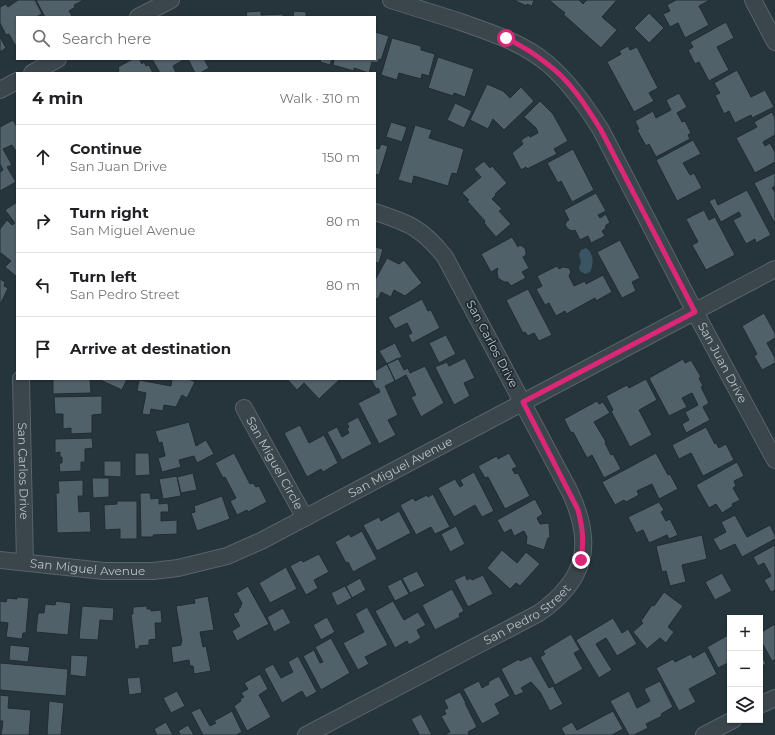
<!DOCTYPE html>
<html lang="en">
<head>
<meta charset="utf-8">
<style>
  :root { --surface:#fff; --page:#f2f2f2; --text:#202124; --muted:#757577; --line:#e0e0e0 }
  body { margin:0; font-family:Montserrat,sans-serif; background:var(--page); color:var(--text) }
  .controls { position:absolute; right:12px; bottom:12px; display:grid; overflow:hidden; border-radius:0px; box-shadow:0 1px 3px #0004 }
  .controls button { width:36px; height:36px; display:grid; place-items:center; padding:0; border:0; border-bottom:1px solid var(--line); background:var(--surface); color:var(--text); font:20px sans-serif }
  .stop { position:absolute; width:12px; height:12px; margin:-9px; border:3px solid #db2777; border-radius:50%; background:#fff }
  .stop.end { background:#db2777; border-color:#fff; box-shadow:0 1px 4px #0008 }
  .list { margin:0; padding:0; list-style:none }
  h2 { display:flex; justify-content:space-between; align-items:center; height:52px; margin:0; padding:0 16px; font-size:17px }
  h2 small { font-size:13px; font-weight:400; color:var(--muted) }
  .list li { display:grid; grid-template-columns:26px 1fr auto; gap:12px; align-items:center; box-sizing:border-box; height:64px; padding:0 16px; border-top:1px solid var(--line) }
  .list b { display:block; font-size:15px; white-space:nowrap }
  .list p { margin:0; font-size:13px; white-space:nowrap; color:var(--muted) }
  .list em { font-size:13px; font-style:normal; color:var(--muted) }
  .icon { flex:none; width:22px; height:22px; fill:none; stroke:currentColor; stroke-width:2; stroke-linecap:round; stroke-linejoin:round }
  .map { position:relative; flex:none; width:775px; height:735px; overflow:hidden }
  .search { position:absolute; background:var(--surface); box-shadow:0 1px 3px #0004; left:16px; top:16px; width:360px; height:44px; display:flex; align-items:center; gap:10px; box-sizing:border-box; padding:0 14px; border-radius:0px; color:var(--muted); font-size:15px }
  .panel { position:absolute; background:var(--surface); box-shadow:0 1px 3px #0004; left:16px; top:72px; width:360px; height:308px; border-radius:0px }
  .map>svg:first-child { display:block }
  .water { fill:#3b5461 }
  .building { fill:#516169; stroke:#212c33 }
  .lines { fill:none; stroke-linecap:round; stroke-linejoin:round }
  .minor-casing { stroke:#58636a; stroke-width:18 }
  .minor { stroke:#3a454c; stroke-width:16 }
  .route { stroke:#db2777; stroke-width:5 }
  .labels { text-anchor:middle; stroke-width:3.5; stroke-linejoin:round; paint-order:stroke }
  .street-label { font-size:12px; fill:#b6c0c7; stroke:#1f2a31 }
</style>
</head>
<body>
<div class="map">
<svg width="775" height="735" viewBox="0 0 775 735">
  <rect width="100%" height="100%" fill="#26343c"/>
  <!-- water -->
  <path class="water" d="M586,248C594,253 594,265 590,272L585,274L580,271L579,267L581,262L579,255L581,250Z"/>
  <!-- building -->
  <path class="building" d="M18,0H35L42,14L36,17H17V44L15,45L9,34L6,35L0,23V7L6,4L8,7Z
    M36,0H84L74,5L75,7L69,11L72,16L70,17H45Z
    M513,0H534L532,6L527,4V6Z
    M549,0H579L583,4L587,0H617L602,17L617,30L601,48L563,14L565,13Z
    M676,0H710L699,6L709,25L685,38L678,23L670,27L663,14L670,11L667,5Z
    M261,11V15L283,14V17H247L246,12Z
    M294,11L306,12V17H293Z
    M649,13L664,28L649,43L634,28Z
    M726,22L734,38L717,47L729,70L709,81L699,62L695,64L688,50L693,47L690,42Z
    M375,32L389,36L381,60L379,59L377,63L372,62L369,73L354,68V71L333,65L334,59H375Z
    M0,37L6,48L0,52Z
    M392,38L421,46V50L435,54L429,76L422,74L421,79L399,73L397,80L381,75Z
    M628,46L630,50L637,47L658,88L649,93L654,101L634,112L607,62L621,54L619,51Z
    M438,57L474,69L465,97L454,93L453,96L428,88Z
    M133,59H139L142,64L144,62L146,66L149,65L153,73H116L119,71L118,67Z
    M152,59H185L173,66L176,73H160Z
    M188,59H204L209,68L200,73H195Z
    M321,59H332L330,65L320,62Z
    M737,70L751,97L765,90L774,107L752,118L751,115L735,123L729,111L724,114L715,95L720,93L714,83Z
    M487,84L503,91L510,98L521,87L534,101L504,130L493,119L488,129L470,120Z
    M679,93L687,107L677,113L682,122L685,121L691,133L688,135L690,139L656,157L649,144L646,146L637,130L639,129L635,121L653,111L656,118L671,110L666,100Z
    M540,101L553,114L568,141L554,149L557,154L527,169L526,167L521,170L512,153L523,144L521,140L529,135L530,137L538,133L536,128L524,117Z
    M455,103L472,111L464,128L447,120Z
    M772,112L775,118V135L763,142L765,146L770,143L775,152V162L755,173L736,138L757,127L754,122Z
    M13,120L17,127V153L12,145L3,149L12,165L7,167L16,182L0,191V172L3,170L0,164V127Z
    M391,122L407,127L402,142L386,137Z
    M415,125L432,130L429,138L464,149L457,174L452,173L448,186L414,176L412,184L398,180Z
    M693,140L701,154L683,163L690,175L694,173L702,188L677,201L656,160Z
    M381,144L388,146L379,175L375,174V148L379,149Z
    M573,149L594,190L572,202L561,181L558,183L547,163Z
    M484,161L490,168L492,166L507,183L495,194L496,195L492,199L502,209L499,211L511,224L496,237L484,223L485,221L467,201L469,200L462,193L481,177L474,169Z
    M775,173V186L772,188L775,192V224L754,183Z
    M747,190L771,235L756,243L755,239L746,244L733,220L741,216L739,212L721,222L709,201L715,198L718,205Z
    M596,193L606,211L598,215L600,218L606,214L610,223L606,225L605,229L602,231L605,236L591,243L588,236L580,240L575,230L572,231L568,229L565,225L567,221L569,220L564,210Z
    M17,202V277L5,267L11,261L1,253L0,254V229L7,220L12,225L15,223L5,210Z
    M704,210L709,220L715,217L735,255L706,270L692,245L698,242L686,219Z
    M512,237L518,247L520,245L525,248L526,252V255L523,257L529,268L522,272L526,278L511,286L508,282H504L498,278L497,272L498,268L491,272L481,254Z
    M620,240L640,278L632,282L636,291L622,298L597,252Z
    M375,247L383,249L379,263L375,262Z
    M387,258L399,264L404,260L422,283L405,296L394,290L391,297L381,292L378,299L375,298V280Z
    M557,266L559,269L563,267L569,268L571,272L569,276L574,286L585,281L586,284L603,275L612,292L596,301L595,298L566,314L565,311L556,316L549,303L545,305L536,289L542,286L537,276Z
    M0,279L5,282L4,286L8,288L1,303L0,302Z
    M528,289L552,335L539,341L534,333L528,336L525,332L523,333L506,300Z
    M422,299L428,311L431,310L440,328L412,343L408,335L412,333L407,323L395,329L388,317Z
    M764,313L775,333V338L767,343L775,358V363L762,370L754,356L757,354L742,326Z
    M446,335L456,354L439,363L429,343Z
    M395,343L402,357L387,364L379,351Z
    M398,358L404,370L408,368L410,373L425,366L444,403L421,417L411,397L416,395L406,375L395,381L387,364Z
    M465,358L475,378L464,383L470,396L454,405L435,367L447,362L449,366Z
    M683,359L685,363L691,360L701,377L699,378L703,386L701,387L709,403L703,407L710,420L686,433L682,424L689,420L685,412L698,405L692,393L682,398L687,407L669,416L649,378Z
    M387,364L395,381L385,386L398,415L388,420L396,435L379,444L358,403L380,392L378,388L376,389L371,379H375V371Z
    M53,379H90L91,393L53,394Z
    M98,379H127L122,390Z
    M172,379H189L195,382L187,398L182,395L176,407L164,405L163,411L151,409L150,415L142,414L146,393L137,391L139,380L171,386Z
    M287,379H340L319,399L304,383L297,390Z
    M646,379L657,400L639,410L652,435L630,447L611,411L613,410L606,396L627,385L629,388Z
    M102,396V414L92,415V433L71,434V428L63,429V414H55L54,397Z
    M597,401L599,404L603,402L610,413L594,422L606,442L605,443L611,455L613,454L621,469L604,478L592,455L587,458L573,432L571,433L564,419Z
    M358,417L372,444L342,460L327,432L337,427L342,437L349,433L347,429L349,427L347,423Z
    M189,422L196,446L206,440L214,454L197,463L194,456L179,460L181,467L162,472L158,458L165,456L162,442L159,443L155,431Z
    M300,425L309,443L324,435L338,463L323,472L321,469L307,477L284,433Z
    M706,427L715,444L716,443L719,448L726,444L734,460L703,476L691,453L679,459L672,445Z
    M92,438L93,448L85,449V462H81V471L60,472L59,463H62V457H60V452L55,453V439Z
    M135,453H149L150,475L135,476Z
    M234,453L250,484L253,483L256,487L259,486L267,502L248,512L247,510L237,515L230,501L236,498L225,477L223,478L215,463Z
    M509,453L517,467L512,469L515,474L518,473L530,496L505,509L488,477L485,478L478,466L497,456L498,459Z
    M656,453L668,475L670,474L678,489L659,499L652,484L637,491L639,495L626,502L624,500L615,505L602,482Z
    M104,461H121V477L104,476Z
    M737,462L744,476L734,481L736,486L733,488L740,500L732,504L733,506L722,513L716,504L709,508L696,485Z
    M474,472L494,511L482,517L475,505L454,517L438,488L455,479L460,487L463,485L460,480Z
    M193,473L197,490L181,493L177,477Z
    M177,476L181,496L163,499L159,479Z
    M92,478H109V497L93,498Z
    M83,480V496H78L79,512L90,511L91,532L57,533L56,493H59L58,481Z
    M140,493H150L151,499L159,498V504L168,503L169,512H161V521L177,520V534L153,535L154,537H141Z
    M433,494L450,527L435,534L431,527L416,535L400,505L413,498L415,501L427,495L428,497Z
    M222,496L230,519L197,531L191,513L195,512L194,506Z
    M535,499L543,514L537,518L540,524L549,523L550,538H548L544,550L526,544L527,537L524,531L514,536L511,529L504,533L497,520Z
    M117,501H137V539H120V529L105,530L104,505L117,504Z
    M659,502L664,510L661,512L666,521L670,519L678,535L669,539L667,535L649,543L643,530L636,533L628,517Z
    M399,511L411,533L377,551L363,525L379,517L381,521Z
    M735,515L747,537L770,525L775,535V539L742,557L735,544L720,551L713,539L726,532L721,522Z
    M456,526L465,544L450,552L441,534Z
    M362,531L377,559L353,572L348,562L346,563L335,542L349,534L351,537Z
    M702,535L707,559L682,565L686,582L670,586L666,571L662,572L656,546Z
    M775,545V590L771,592L764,580L771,576L764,563L758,566L753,557Z
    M502,550L517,563L526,552L540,564L520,586L516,583L510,589L487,568Z
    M319,554L329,572L314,580L318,588L306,595L290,566L301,560L303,562Z
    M286,567L297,589L270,603L259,583Z
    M417,571L425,586L410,593L402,578Z
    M722,573L732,591L715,600L705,582Z
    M465,575L467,580L471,578L472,580L483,575L493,594L468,607L454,580Z
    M360,578L366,590L352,598L346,586Z
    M401,579L409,594L395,601L387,586Z
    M248,586L269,624L237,641L232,631L240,626L233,614L239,611L238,609L240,608L242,603L236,593Z
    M345,586L352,598L337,606L331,593Z
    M452,589L464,611L459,614L460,617L435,630L422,605Z
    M664,592L683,606L668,627L674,632L666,643L660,638L647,649L633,632L643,623L641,621L652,605L654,606Z
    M208,596L214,630L200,632L203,647L206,646L211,671L194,674L193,666H190L189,660L173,663L171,647L181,645V643L182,642L176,606L195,603L194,599Z
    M17,597L29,598L26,633H23L22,639L6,637L8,623L0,622V601L6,602L7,598L17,599Z
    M56,601L71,603L68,635L36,632L38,613H44L45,604L55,605Z
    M393,601L404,620L418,612L426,625L417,630L421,638L409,645L407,641L395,648L375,611Z
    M82,606L114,608L113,621L100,620L98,640L79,639Z
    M147,606V609H151V611L161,610L162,623H155L156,639L149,640V645L139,646V649H135L131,614H133V607Z
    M367,607L388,645L365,657L369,664L358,670L343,643L364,632L355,614Z
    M283,608L291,623L274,632L267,617Z
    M327,617L335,632L321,640L313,625Z
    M613,618L622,633L628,629L637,644L617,656L606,638L596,644L612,670L599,678L576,640Z
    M775,624V660L772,661L760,639V633Z
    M571,634L580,650L574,653L583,669L555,685L540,657L545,654L543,651Z
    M730,634V662L718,668L707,647Z
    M331,638L350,673L321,690L303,656L314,650L320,663L323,662L315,647Z
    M10,645L30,647L28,662L9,660Z
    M705,651L717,674L689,689L696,702L679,711L656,668L673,659L675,662L691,654L693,658Z
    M760,652L766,664L760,667Z
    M71,655L88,656L86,677L70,675Z
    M298,656L317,692L306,698L302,691L282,703L264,669L273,664L281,678L293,672L288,662Z
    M531,656L549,688L553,686L563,704L550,711L540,692L531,682L521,688L524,692L515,696L501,669L519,659L520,661Z
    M0,663L68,669L66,696L0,690Z
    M260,674L268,689L259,695L271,717L247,731L234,706L241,701L240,699L244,697L241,693L248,689L244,683Z
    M499,676L510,696L495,704L500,714L482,724L463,689L479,681L482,688L489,684L488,682Z
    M140,677L142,693L129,695L127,678Z
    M660,681L673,707L661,714L662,716L646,724L648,728L634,735H629L610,701L629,691L637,708L650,701L644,689Z
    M177,691L185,706L171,713L163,698Z
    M460,692L466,703H465L477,727L468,732L469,735H444L450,732L441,716L446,714L444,710L448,708L444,700Z
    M0,695L9,696L8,708L31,710L29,735H1L3,721H0Z
    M49,701L64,703L61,735H47Z
    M200,708L210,726L216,723L214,721L232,711L242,732L236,735H203L191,712Z
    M613,711L623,729L612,735H565L561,728L572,722L577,730Z
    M421,714L432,735H417L419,734L411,719Z
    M166,722L173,735H157L154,729Z
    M188,725L194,735H179L180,734L178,731Z"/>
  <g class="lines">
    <!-- minor casing -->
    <g class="minor-casing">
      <g id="minor">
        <path id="s1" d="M391,0C413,7 435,14 458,21C489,32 522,42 548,64C570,83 586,106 601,130L695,312L775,460"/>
        <path d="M753,0L775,42"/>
        <path d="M138,17L171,0"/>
        <path d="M32,73L58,59"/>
        <path d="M0,90L17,81"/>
        <path id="s2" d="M21,379L25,562"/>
        <path id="s3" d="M244,408L305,518"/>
        <path id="s4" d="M0,560L104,571H153L178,568L227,556L261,541L775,269"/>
        <path d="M760,705L775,698"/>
        <path id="s5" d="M306,735L539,613C587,579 594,544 570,492L445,257C422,228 409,223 375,212"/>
        <path d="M704,735L733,720"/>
      </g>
    </g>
    <!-- minor -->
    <use href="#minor" class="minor"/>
  </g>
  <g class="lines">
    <!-- route -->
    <path class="route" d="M506,38C520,45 534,53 546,63C570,80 586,106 601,130L695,312L523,402L578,510C583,529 584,541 581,560"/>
  </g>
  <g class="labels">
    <!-- street labels -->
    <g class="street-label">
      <text transform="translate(492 344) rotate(62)" y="4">San Carlos Drive</text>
      <text dy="4" stroke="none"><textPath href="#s1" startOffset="518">San Juan Drive</textPath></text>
      <text dy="4" stroke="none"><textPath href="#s3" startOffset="63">San Miguel Circle</textPath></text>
      <text dy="4" stroke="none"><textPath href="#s4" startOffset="424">San Miguel Avenue</textPath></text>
      <text dy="4" stroke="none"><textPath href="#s2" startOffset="92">San Carlos Drive</textPath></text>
      <text dy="4" stroke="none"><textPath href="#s4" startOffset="88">San Miguel Avenue</textPath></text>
      <text dy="4" stroke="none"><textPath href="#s5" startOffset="252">San Pedro Street</textPath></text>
    </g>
  </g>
</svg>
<div class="controls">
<button>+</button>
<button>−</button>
<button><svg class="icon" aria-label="layers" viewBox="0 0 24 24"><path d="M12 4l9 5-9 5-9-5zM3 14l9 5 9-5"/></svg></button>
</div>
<div class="stop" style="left:506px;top:38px"></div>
<div class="stop end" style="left:581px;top:560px"></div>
<div class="search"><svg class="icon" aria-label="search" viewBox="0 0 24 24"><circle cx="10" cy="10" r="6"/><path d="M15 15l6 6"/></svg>Search here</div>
<section class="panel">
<h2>4 min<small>Walk · 310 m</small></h2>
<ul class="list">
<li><svg class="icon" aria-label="ahead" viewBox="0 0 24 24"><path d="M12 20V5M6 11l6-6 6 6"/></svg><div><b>Continue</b><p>San Juan Drive</p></div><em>150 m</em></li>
<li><svg class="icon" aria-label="right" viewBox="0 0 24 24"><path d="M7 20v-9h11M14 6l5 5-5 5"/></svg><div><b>Turn right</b><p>San Miguel Avenue</p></div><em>80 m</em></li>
<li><svg class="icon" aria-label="left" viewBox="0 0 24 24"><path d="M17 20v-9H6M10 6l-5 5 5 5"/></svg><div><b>Turn left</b><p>San Pedro Street</p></div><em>80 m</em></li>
<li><svg class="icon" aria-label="arrive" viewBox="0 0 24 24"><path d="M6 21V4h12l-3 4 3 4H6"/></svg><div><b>Arrive at destination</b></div></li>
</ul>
</section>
</div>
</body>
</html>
